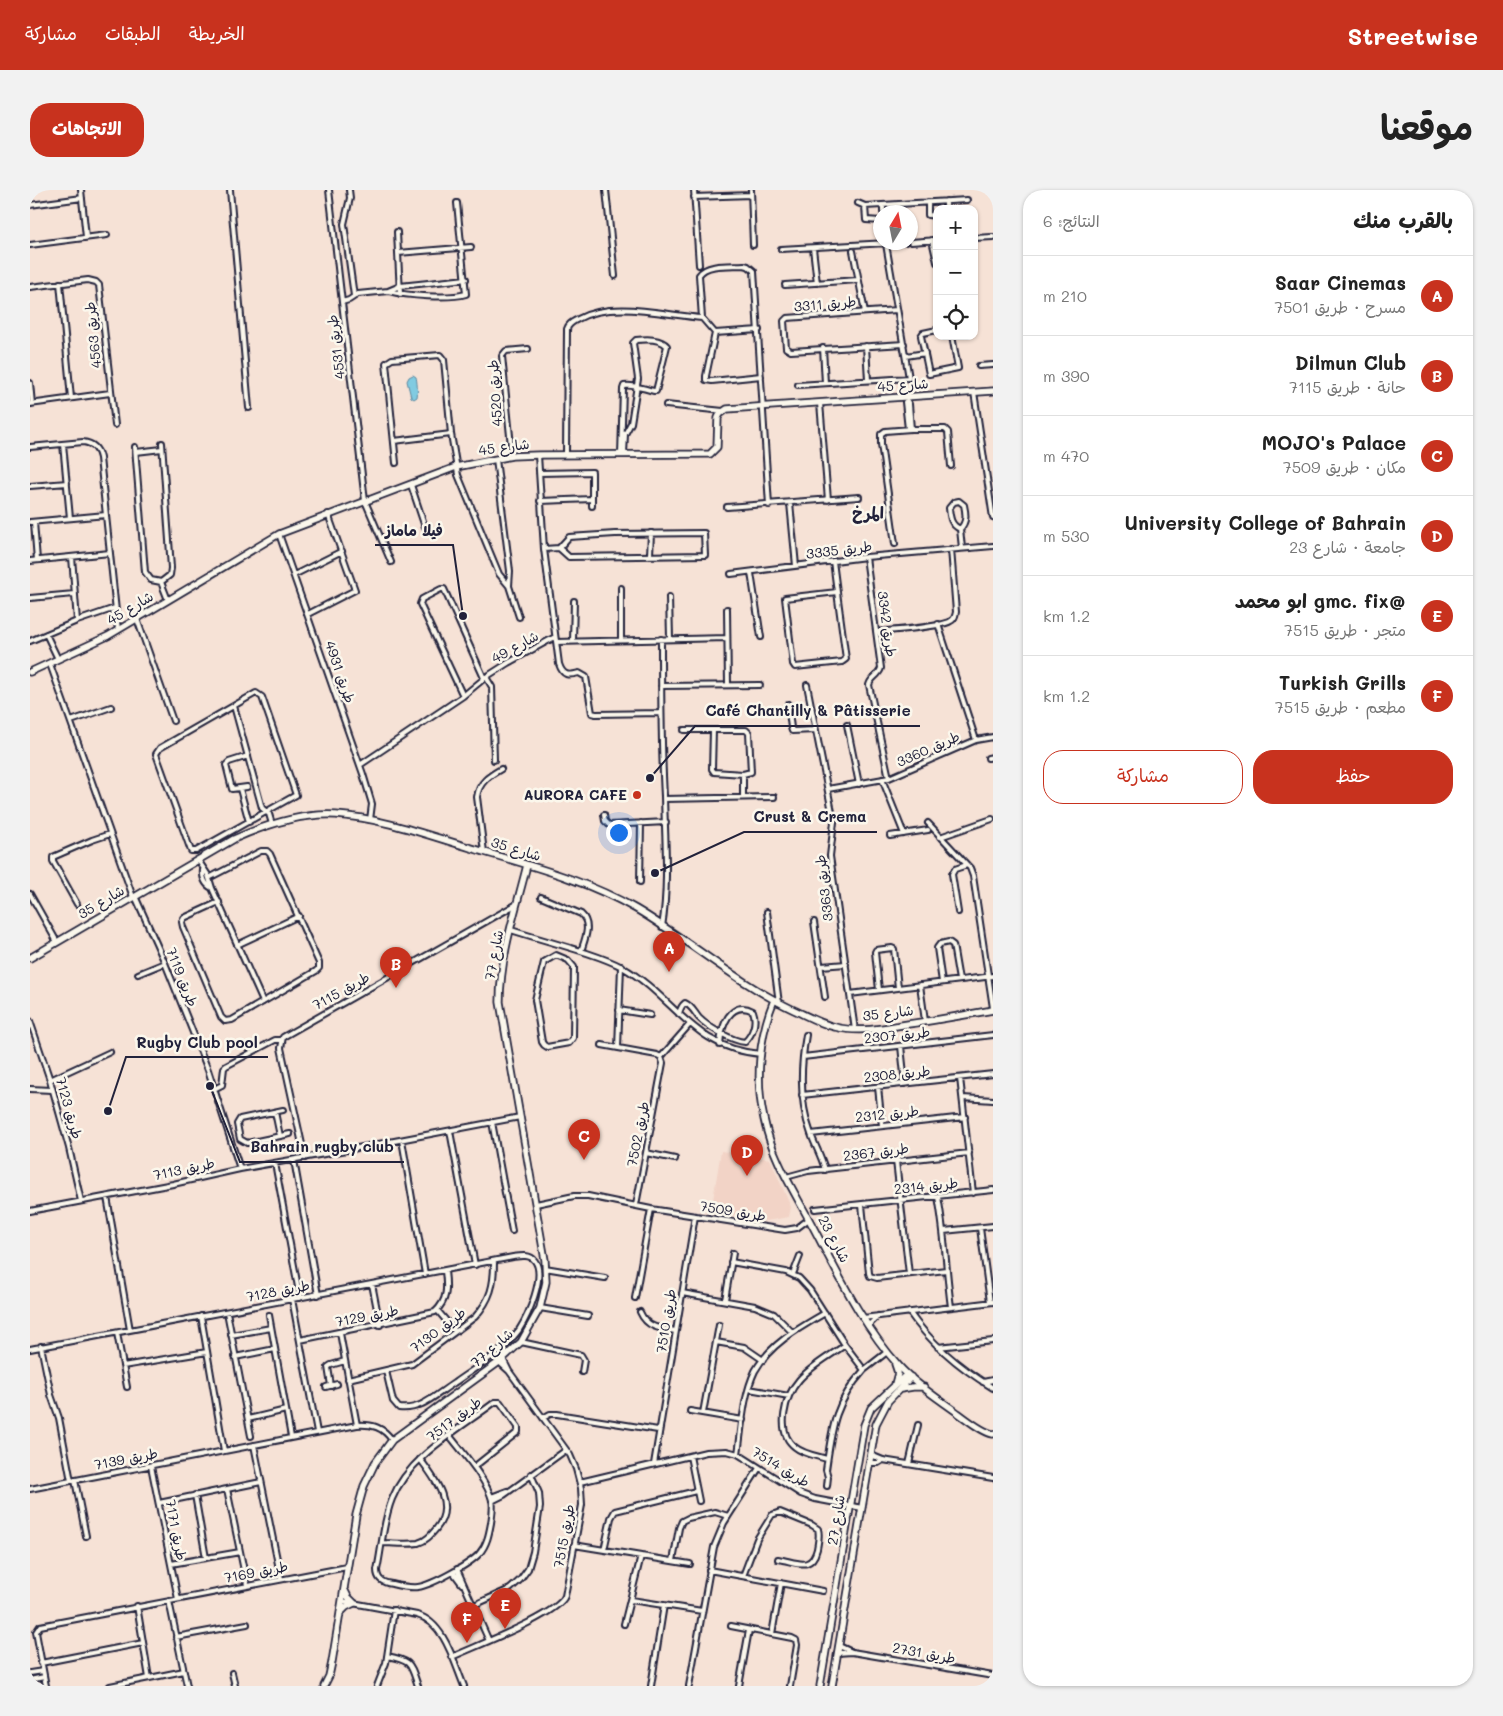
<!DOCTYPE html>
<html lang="ar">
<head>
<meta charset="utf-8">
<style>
  :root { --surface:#fff; --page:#f2f2f2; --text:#222; --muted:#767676; --line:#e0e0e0; --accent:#c8321e }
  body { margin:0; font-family:Mali,"Playpen Sans Arabic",sans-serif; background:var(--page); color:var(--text); direction:rtl }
  .controls { position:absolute; right:15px; top:15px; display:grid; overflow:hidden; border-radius:10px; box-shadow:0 1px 4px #0004 }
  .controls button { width:45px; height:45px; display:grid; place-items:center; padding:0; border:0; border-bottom:1px solid var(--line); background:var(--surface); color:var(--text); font:25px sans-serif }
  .compass { position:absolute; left:843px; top:15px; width:45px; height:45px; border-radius:50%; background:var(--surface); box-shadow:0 1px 4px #0004; rotate:10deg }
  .you { position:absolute; left:588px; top:642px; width:18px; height:18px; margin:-12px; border:4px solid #fff; border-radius:50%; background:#1a73e8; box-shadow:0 0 0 8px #1a73e833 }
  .badge { display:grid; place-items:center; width:32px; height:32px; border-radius:50%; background:var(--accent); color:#fff; font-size:16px; font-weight:700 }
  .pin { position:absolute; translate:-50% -41px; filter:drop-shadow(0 1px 2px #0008) }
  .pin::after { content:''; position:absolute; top:26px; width:18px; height:15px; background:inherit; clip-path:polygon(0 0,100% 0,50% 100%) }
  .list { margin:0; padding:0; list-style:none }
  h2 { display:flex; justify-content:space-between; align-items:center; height:65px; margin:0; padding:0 20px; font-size:21px }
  h2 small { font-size:16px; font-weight:400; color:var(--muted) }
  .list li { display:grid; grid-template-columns:32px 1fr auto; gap:15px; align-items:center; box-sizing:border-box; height:80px; padding:0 20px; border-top:1px solid var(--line) }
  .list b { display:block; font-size:19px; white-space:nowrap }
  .list p { margin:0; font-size:16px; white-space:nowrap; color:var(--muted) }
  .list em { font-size:16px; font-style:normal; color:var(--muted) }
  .actions { display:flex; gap:10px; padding:15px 20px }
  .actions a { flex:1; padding:11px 0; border:1px solid var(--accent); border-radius:20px; text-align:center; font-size:18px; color:var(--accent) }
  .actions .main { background:var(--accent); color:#fff }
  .icon { flex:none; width:28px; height:28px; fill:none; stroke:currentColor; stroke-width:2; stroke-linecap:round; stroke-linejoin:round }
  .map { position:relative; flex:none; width:963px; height:1496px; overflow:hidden; direction:ltr; border-radius:20px }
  header { display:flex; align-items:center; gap:30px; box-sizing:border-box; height:70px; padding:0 25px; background:var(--accent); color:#fff }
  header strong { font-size:24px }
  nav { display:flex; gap:28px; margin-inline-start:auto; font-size:18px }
  .intro { display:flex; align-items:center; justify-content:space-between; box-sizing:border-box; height:120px; padding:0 30px }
  h1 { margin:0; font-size:35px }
  .button { padding:12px 22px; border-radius:20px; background:var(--accent); color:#fff; font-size:18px; font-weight:700 }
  main { display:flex; gap:30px; padding:0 30px }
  aside { flex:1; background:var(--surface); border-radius:20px; box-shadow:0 1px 4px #0004 }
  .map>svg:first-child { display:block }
  .built { fill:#f2d3c6 }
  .water { fill:#81cbe1; stroke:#5b879f }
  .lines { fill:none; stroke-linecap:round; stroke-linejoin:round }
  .street-casing { stroke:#22223b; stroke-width:8 }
  .secondary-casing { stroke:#22223b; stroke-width:9 }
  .street { stroke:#fbf7ec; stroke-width:4 }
  .secondary { stroke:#fbf7ec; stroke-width:5.5 }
  .poi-dot { fill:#c8321e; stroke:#fbf7ec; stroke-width:2 }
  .labels { text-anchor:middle; stroke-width:5; stroke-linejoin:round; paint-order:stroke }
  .street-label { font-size:14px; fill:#22223b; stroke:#fbf7ec }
  .poi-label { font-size:14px; font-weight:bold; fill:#22223b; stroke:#fbf7ec; text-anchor:end }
  .quarter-label { font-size:16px; font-weight:bold; fill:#22223b; stroke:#fbf7ec }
  .leader { fill:none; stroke:#22223b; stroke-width:2 }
  .callout-dot { fill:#22223b; stroke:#fbf7ec; stroke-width:2 }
  .callout-label { font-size:15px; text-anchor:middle; font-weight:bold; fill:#22223b; stroke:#fbf7ec; stroke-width:5; stroke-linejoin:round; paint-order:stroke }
</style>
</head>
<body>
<header>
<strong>Streetwise</strong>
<nav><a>الخريطة</a><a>الطبقات</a><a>مشاركة</a></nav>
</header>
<div class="intro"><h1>موقعنا</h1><a class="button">الاتجاهات</a></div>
<main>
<aside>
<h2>بالقرب منك<small>النتائج: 6</small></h2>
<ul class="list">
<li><span class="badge">A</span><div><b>Saar Cinemas</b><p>مسرح · طريق 7501</p></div><em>210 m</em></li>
<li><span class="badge">B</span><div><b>Dilmun Club</b><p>حانة · طريق 7115</p></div><em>390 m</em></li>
<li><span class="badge">C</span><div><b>MOJO's Palace</b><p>مكان · طريق 7509</p></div><em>470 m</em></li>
<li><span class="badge">D</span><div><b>University College of Bahrain</b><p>جامعة · شارع 23</p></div><em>530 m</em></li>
<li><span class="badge">E</span><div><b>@gmc. fix ابو محمد</b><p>متجر · طريق 7515</p></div><em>1.2 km</em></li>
<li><span class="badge">F</span><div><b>Turkish Grills</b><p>مطعم · طريق 7515</p></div><em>1.2 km</em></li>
</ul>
<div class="actions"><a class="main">حفظ</a><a>مشاركة</a></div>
</aside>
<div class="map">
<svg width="963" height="1496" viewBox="0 0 963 1496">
  <rect width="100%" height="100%" fill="#f6e2d6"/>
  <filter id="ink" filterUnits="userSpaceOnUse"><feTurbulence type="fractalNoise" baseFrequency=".02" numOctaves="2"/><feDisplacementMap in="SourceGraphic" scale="10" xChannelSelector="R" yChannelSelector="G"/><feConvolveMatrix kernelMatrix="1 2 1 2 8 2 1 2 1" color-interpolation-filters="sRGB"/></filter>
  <g filter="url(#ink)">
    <!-- built -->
    <path class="built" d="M691,961L740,969L761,1017L759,1027L736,1031L681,1022Z"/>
    <!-- water -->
    <path class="water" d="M383,185L386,187C387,190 388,203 387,207L384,209L381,207L377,191L379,187Z"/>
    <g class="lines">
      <!-- street casing -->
      <g class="street-casing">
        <path id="street" d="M51,0L56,47
          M200,0L219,218
          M299,0L335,311L361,372
          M319,0L320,8L314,34L324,106
          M576,0L585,86
          M664,0L669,75
          M721,0L723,55
          M664,7L721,5
          M916,11V19
          M898,12V25L907,26
          M828,13L835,16L937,10
          M0,15L52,8
          M853,15V22
          M835,16L836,30L851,31
          M367,42L370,104
          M944,48L963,47
          M902,50L907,72
          M881,52L907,50
          M0,55L77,45
          M783,58L787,93
          M751,59L875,52
          M823,61L835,122
          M368,63L441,57
          M30,93L41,208
          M755,95L828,90
          M0,97L58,90L66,92L69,95L85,235
          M358,101C377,106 419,109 436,104L427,13
          M312,112L319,110L328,104L358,101L370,96L436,89
          M867,120L757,128L754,131L756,158L761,161L874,154
          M729,140L685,143L672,128L669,85C677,73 701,76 714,75L718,76L724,81L739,315
          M907,140L893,143L891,146L899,184L928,178L922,146
          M685,143L676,186V190L682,191L731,186
          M836,156L838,190
          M793,158L795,193
          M876,166L895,163
          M949,176L963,175
          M0,193L2,214
          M768,195L879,188L856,54
          M944,202L963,328
          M790,213L798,310
          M0,214L80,203
          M636,215L693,221
          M878,239L875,212L877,211L879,214L881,239
          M364,251L421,244
          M33,254L40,328
          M0,257L53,252C62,253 68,258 70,268L88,440
          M105,257L115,382L121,390L131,392L140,385L141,378L132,253
          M106,262L132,259
          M536,264L537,139C539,133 543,132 548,129C583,110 634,125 672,128
          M508,265L514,359L529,474C533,486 538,486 549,483L556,487L562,523L566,524L631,523
          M591,265L593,199L594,196C603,194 614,199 624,201H626L637,156C631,148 616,149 606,150L603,153L608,189L601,233L595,244L594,264
          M482,266L472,166L476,161L498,159
          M466,269L480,381L479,396L489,427
          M366,273L356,173L362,169L410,165L414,170L421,244L428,285L469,384L479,396
          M509,283L562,282
          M381,295L395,337
          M0,296L37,293
          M510,311L562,309
          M929,311L934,315C936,324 937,332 930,339C921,335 920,328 919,318L924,312Z
          M760,313L766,376
          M562,316V282
          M697,317L829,307
          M0,332L76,325
          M4,332L7,370
          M930,339L932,358
          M249,344L333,584L342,614L340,630
          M865,354L851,254V244L855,241L881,239H915L918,242L921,276
          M514,359L529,358L539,367L675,365L674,343L585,344L539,347L529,358
          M620,365L621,343
          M42,367L47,431
          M836,367L851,478C849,486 841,487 839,495L859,588
          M0,371L80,363
          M803,371L807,402
          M721,383L731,447
          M701,384L836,367L963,356
          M264,385L312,361
          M131,392L138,410
          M591,398V449
          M807,402L816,469L812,472L765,477L763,474L755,408Z
          M639,407L640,448
          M0,408L44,404
          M697,419L698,495
          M278,424L325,400L298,324
          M107,429L143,531
          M908,434L946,550
          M847,442C865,440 904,438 919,432C924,430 925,427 926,422L921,359
          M16,444L28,469
          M631,449C631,501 631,554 634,606C635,649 639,694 632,737
          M0,451L47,431L85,418
          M543,451L544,411
          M526,452L697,448
          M20,474L103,707
          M456,487L462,497L464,570
          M777,495L804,632L800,666L825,840
          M631,496L730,495
          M226,503L232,507L266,605L166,661H161L126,564L130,558Z
          M433,506L390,414L392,409L411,399H414L454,488
          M758,514L761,538L762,541L785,540
          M204,516L232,618L239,624L242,634
          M41,531L81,517
          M817,535L829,594
          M654,540H683
          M683,540H716L719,543L721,582L713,584L684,582L682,579Z
          M958,568L963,567
          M330,575L433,506L456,487L478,473L525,447
          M713,584V607
          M852,589L874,644
          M217,597L202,599L196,575L199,572L218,566
          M210,599L219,632
          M798,599L859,588L946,550L963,547
          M634,609L744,607
          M574,625L575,631L579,635L636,632
          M898,633L940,678L943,686L963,818
          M860,646L898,640
          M910,647L962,629
          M454,662L447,607C449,592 459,586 471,579
          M168,670L178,685L182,698L233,812
          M173,680C172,687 175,695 182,698
          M179,688L231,661H237L240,664L289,773V778L286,781L202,830L195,831L191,827L153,737L152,732L154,728L189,712
          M610,692L611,633
          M0,704L27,752
          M105,706L135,773L178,880L210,979
          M511,707L551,724C562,734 555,749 551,761
          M47,714L23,671V667L62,650L80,644
          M737,722L749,813
          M928,722L922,684L925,679L937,675
          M784,732L795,807
          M481,740C506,748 532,755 557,763C569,767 581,771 592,777C645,807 662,859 731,864
          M207,755L269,726
          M526,765L538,770L544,777L543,848L539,853L517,857L514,855L512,852L505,810L514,772Z
          M791,776L816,774
          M108,784L135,773
          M912,792L907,758L910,754L919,752L923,755L929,790
          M890,795L895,831
          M849,800L845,762L846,760L862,758L864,759L868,798
          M820,804L963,786
          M589,820L620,825
          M649,824C650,819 651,816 655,813C662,816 664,822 669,828C678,837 702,851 715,852C723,844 727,832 723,821C700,809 691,837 690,855
          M0,831L20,890L39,958L51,1011
          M776,845C770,879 769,912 781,944C785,956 792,967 795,980
          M572,855L627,865L631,867L633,873L606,1015
          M871,856L875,894
          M588,858L591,776
          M631,867L660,834
          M773,867L963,845
          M930,888L943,1003
          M20,890L80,862
          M848,897L852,936
          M0,899L22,900
          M184,899L192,895L194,878L196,876L245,850H252
          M772,905L963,884
          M933,908L963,910
          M253,920L210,929L207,934L210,949L217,953L260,944
          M245,922L250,946
          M462,932L482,1041
          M420,941L445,1075
          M781,944L935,927
          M372,950L395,1084
          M616,963L645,969
          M275,968L251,858L253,847L487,714
          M264,970L288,1105
          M866,971L879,1084
          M245,973L270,1108
          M756,987L778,981L939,963
          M77,1007L100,1140
          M908,1007C915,1043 916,1080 921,1117
          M506,1014L544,1006H558L621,1019L755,1040L767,1038L779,1029
          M832,1015L839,1083L840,1086L847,1088L916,1080
          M785,1019L963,1000
          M0,1021L143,994L210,979L317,960L490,927
          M950,1038L960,1112
          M914,1041L963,1036
          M701,1072L756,1082L769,1088L780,1100L815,1155L834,1180C804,1214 802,1237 796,1280L798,1287L797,1296
          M515,1078L575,1088
          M763,1084L770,1066
          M342,1094L350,1135
          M652,1103L725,1116L744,1124L762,1142
          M605,1108L621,1019
          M262,1109L287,1242
          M695,1110L703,1063
          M510,1118L558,1126
          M407,1120L425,1141
          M197,1122L221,1246
          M610,1122C617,1138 630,1139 646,1141
          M879,1122C901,1154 930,1178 963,1198
          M239,1125L261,1247
          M171,1126L194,1261
          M833,1128L963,1112
          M838,1136L848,1126
          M87,1143L97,1197
          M310,1143L327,1235
          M201,1145L241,1138
          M270,1150L405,1122C418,1110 417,1097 415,1081
          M491,1152L551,1165L554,1170L552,1182
          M686,1152L714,1157L733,1170
          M11,1156L21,1205L29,1228L41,1291
          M908,1157L963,1151
          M0,1159L483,1067C490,1066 500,1064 505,1071C516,1086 498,1126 489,1140C472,1163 446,1177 424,1193C413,1200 403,1209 392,1214C384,1218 377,1219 369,1218L363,1211L356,1181
          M205,1167L245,1159
          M469,1172L479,1181
          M93,1176L177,1162
          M834,1180L857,1162
          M318,1189L382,1174L445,1127C461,1109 464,1095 464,1072
          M953,1192L963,1190
          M301,1196L298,1177L301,1175L315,1171
          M296,1197L307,1194
          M719,1199L759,1206
          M660,1221L713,1230
          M673,1223L689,1135
          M513,1228L520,1224H527L628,1240
          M218,1229L256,1220
          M420,1246C432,1262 457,1290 462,1310C464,1317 462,1325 461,1333C459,1344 457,1355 449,1364C440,1374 402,1395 388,1397C380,1398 370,1396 362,1394C353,1393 347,1390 347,1380C352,1357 353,1331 362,1309C379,1266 430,1239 465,1212H470L488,1237V1242L444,1277
          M224,1255L251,1389
          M708,1264C712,1237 713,1206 725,1181C740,1154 769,1138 795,1123
          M841,1265L853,1270L963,1288
          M660,1266L669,1311
          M797,1269C787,1266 773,1264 765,1257C745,1242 755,1206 769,1190C781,1176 800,1166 815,1155
          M840,1273H848L853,1270
          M624,1274L665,1026
          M879,1274L888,1235
          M121,1276L148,1409
          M45,1290L56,1346
          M550,1292L676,1262L697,1261L708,1264L771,1304L785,1309L832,1318
          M0,1299L327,1235C342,1234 353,1237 362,1250
          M197,1299L217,1395
          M165,1305L176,1368
          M461,1307L477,1301
          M462,1311L474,1305L536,1260
          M129,1313L231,1292
          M352,1353C364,1353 376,1355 388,1353C396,1351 401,1345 406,1339C426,1315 405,1289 390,1269
          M544,1355L660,1374
          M574,1360L581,1328L585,1321L666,1301
          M643,1371L649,1338L652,1331L658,1328L685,1322L698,1326
          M141,1374L210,1362
          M427,1379L459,1451
          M679,1380L793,1401
          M423,1382L432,1394
          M713,1386L727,1349L742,1325L750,1322L782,1335L788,1339C790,1346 788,1352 787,1359C781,1382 767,1372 748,1369
          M601,1410L672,1421
          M139,1411L157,1496
          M312,1411L387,1425C414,1432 424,1472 434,1496
          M107,1416L119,1488
          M442,1416L480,1399L490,1390L498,1379L503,1362L510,1317L509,1303L501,1284
          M594,1434L611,1366
          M701,1436L762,1448L766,1450L767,1455L760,1496
          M742,1444L751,1393
          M146,1447L217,1434
          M809,1456L822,1462L963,1486
          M807,1463L822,1462
          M357,1466C382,1471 380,1473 388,1496
          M422,1467C443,1457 528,1425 535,1406L552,1315L551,1298L546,1279L540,1265L479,1181L473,1169
          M11,1473L113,1453
          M0,1483L13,1481
          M202,1483L205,1496
          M0,1490L14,1487
          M16,1496L6,1442L10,1436L317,1377
          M80,1496L154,1481
          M347,1496L356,1473L364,1420
          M621,1496L634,1415
          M659,1496L684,1357L694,1333L729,1278
          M709,1496L719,1440"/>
      </g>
      <!-- secondary casing -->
      <g class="secondary-casing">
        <path id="secondary" d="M0,482L78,446L249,344L426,277L482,266L508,265L680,264L687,257L688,228L690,224L697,219L963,201
          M0,768L204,649C235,635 272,623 306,625C352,628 397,645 441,658C497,675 555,689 606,719C660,751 707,793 764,820C777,826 791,834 805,837C829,843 855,838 878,834C907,830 935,825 963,820
          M744,810C729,847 725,890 734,929C742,968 764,1001 782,1035C808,1084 832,1135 869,1176C885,1194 909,1209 928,1223C938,1230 952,1242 963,1244
          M865,1174L868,1183L865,1194
          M871,1199L883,1197H894
          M310,1423L316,1417L324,1413L318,1407L314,1399
          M294,1496L299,1486L302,1472L326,1325L334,1296L345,1273L362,1250L469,1172L491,1152L510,1118L516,1092L515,1070L470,812C470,765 486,720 497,675
          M790,1496L834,1235L841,1218L877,1184
          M802,1496L846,1234L858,1211L881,1187"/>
      </g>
      <!-- street -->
      <use href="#street" class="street"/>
      <!-- secondary -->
      <use href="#secondary" class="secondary"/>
    </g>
  </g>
  <!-- markers -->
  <circle class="poi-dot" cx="607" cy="605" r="5"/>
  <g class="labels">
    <!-- street labels -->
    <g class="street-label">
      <text transform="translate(795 114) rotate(-5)" y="5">طريق 3311</text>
      <text transform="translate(63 145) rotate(-96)" y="5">طريق 4563</text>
      <text transform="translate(306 157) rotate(-97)" y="5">طريق 4531</text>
      <text transform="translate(873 195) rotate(-4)" y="5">شارع 45</text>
      <text transform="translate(465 203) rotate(-94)" y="5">طريق 4520</text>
      <text transform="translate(474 257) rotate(-8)" y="5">شارع 45</text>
      <text transform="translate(809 360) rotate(-7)" y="5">طريق 3335</text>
      <text transform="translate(100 418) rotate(-31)" y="5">شارع 45</text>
      <text transform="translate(857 434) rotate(82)" y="5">طريق 3342</text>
      <text transform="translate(485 457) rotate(-29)" y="5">شارع 49</text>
      <text transform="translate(310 482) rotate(71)" y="5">طريق 4931</text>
      <text transform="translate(898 559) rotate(-24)" y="5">طريق 3360</text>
      <text transform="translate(486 659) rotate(17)" y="5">شارع 35</text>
      <text transform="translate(794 698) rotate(-97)" y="5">طريق 3363</text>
      <text transform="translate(71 712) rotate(-31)" y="5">شارع 35</text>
      <text transform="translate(464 765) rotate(-80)" y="5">شارع 77</text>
      <text transform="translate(152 787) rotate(68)" y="5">طريق 7119</text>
      <text transform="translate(311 801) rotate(-29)" y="5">طريق 7115</text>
      <text transform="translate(858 823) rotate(-7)" y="5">شارع 35</text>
      <text transform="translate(867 845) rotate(-6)" y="5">طريق 2307</text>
      <text transform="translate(867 884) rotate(-6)" y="5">طريق 2308</text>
      <text transform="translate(39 918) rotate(74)" y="5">طريق 7123</text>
      <text transform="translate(857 924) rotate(-6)" y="5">طريق 2312</text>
      <text transform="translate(608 944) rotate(-79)" y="5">طريق 7502</text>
      <text transform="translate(846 962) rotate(-7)" y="5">طريق 2367</text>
      <text transform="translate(154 979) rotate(-12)" y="5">طريق 7113</text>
      <text transform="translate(896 996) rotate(-6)" y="5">طريق 2314</text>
      <text transform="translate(703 1021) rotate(9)" y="5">طريق 7509</text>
      <text transform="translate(804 1049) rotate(62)" y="5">شارع 23</text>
      <text transform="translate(248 1101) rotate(-11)" y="5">طريق 7128</text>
      <text transform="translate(337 1126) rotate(-11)" y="5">طريق 7129</text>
      <text transform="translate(636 1131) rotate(-81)" y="5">طريق 7510</text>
      <text transform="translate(408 1140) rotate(-37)" y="5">طريق 7130</text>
      <text transform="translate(462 1158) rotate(-41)" y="5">شارع 77</text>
      <text transform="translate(424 1229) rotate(-37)" y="5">طريق 7517</text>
      <text transform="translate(96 1269) rotate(-11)" y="5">طريق 7139</text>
      <text transform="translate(751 1277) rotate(31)" y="5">طريق 7514</text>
      <text transform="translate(806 1330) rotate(-81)" y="5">شارع 27</text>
      <text transform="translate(146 1340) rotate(79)" y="5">طريق 7171</text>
      <text transform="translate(534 1346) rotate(-80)" y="5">طريق 7515</text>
      <text transform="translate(226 1382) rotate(-11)" y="5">طريق 7169</text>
      <text transform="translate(894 1463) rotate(10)" y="5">طريق 2731</text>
    </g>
    <!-- poi labels -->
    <g class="poi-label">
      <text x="597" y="610">AURORA CAFE</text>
    </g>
    <!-- quarter labels -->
    <g class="quarter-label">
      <text x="838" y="329">المرخ</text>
    </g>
  </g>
  <!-- callouts -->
  <path class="leader" d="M433 426L423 355H345M620 588L665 536H890M625 683L714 642H847M78 921L96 867H238M180 896L210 972H374"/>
  <g class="callout-dot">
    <circle cx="433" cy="426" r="5"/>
    <circle cx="620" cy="588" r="5"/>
    <circle cx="625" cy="683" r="5"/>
    <circle cx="78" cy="921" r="5"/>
    <circle cx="180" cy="896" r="5"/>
  </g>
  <g class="callout-label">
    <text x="384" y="346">فيلا ماماز</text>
    <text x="778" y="526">Café Chantilly &amp; Pâtisserie</text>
    <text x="780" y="632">Crust &amp; Crema</text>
    <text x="167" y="858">Rugby Club pool</text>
    <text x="292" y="962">Bahrain rugby club</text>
  </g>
</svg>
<div class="controls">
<button>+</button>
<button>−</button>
<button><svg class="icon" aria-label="locate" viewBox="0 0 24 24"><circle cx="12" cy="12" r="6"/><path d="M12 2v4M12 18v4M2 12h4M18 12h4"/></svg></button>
</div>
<svg class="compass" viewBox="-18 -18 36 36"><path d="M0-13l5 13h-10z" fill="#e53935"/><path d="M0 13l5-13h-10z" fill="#767676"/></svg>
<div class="you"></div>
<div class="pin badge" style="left:639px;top:782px">A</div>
<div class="pin badge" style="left:366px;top:798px">B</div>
<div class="pin badge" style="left:554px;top:970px">C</div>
<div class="pin badge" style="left:717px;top:986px">D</div>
<div class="pin badge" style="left:475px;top:1439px">E</div>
<div class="pin badge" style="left:437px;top:1453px">F</div>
</div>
</main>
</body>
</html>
